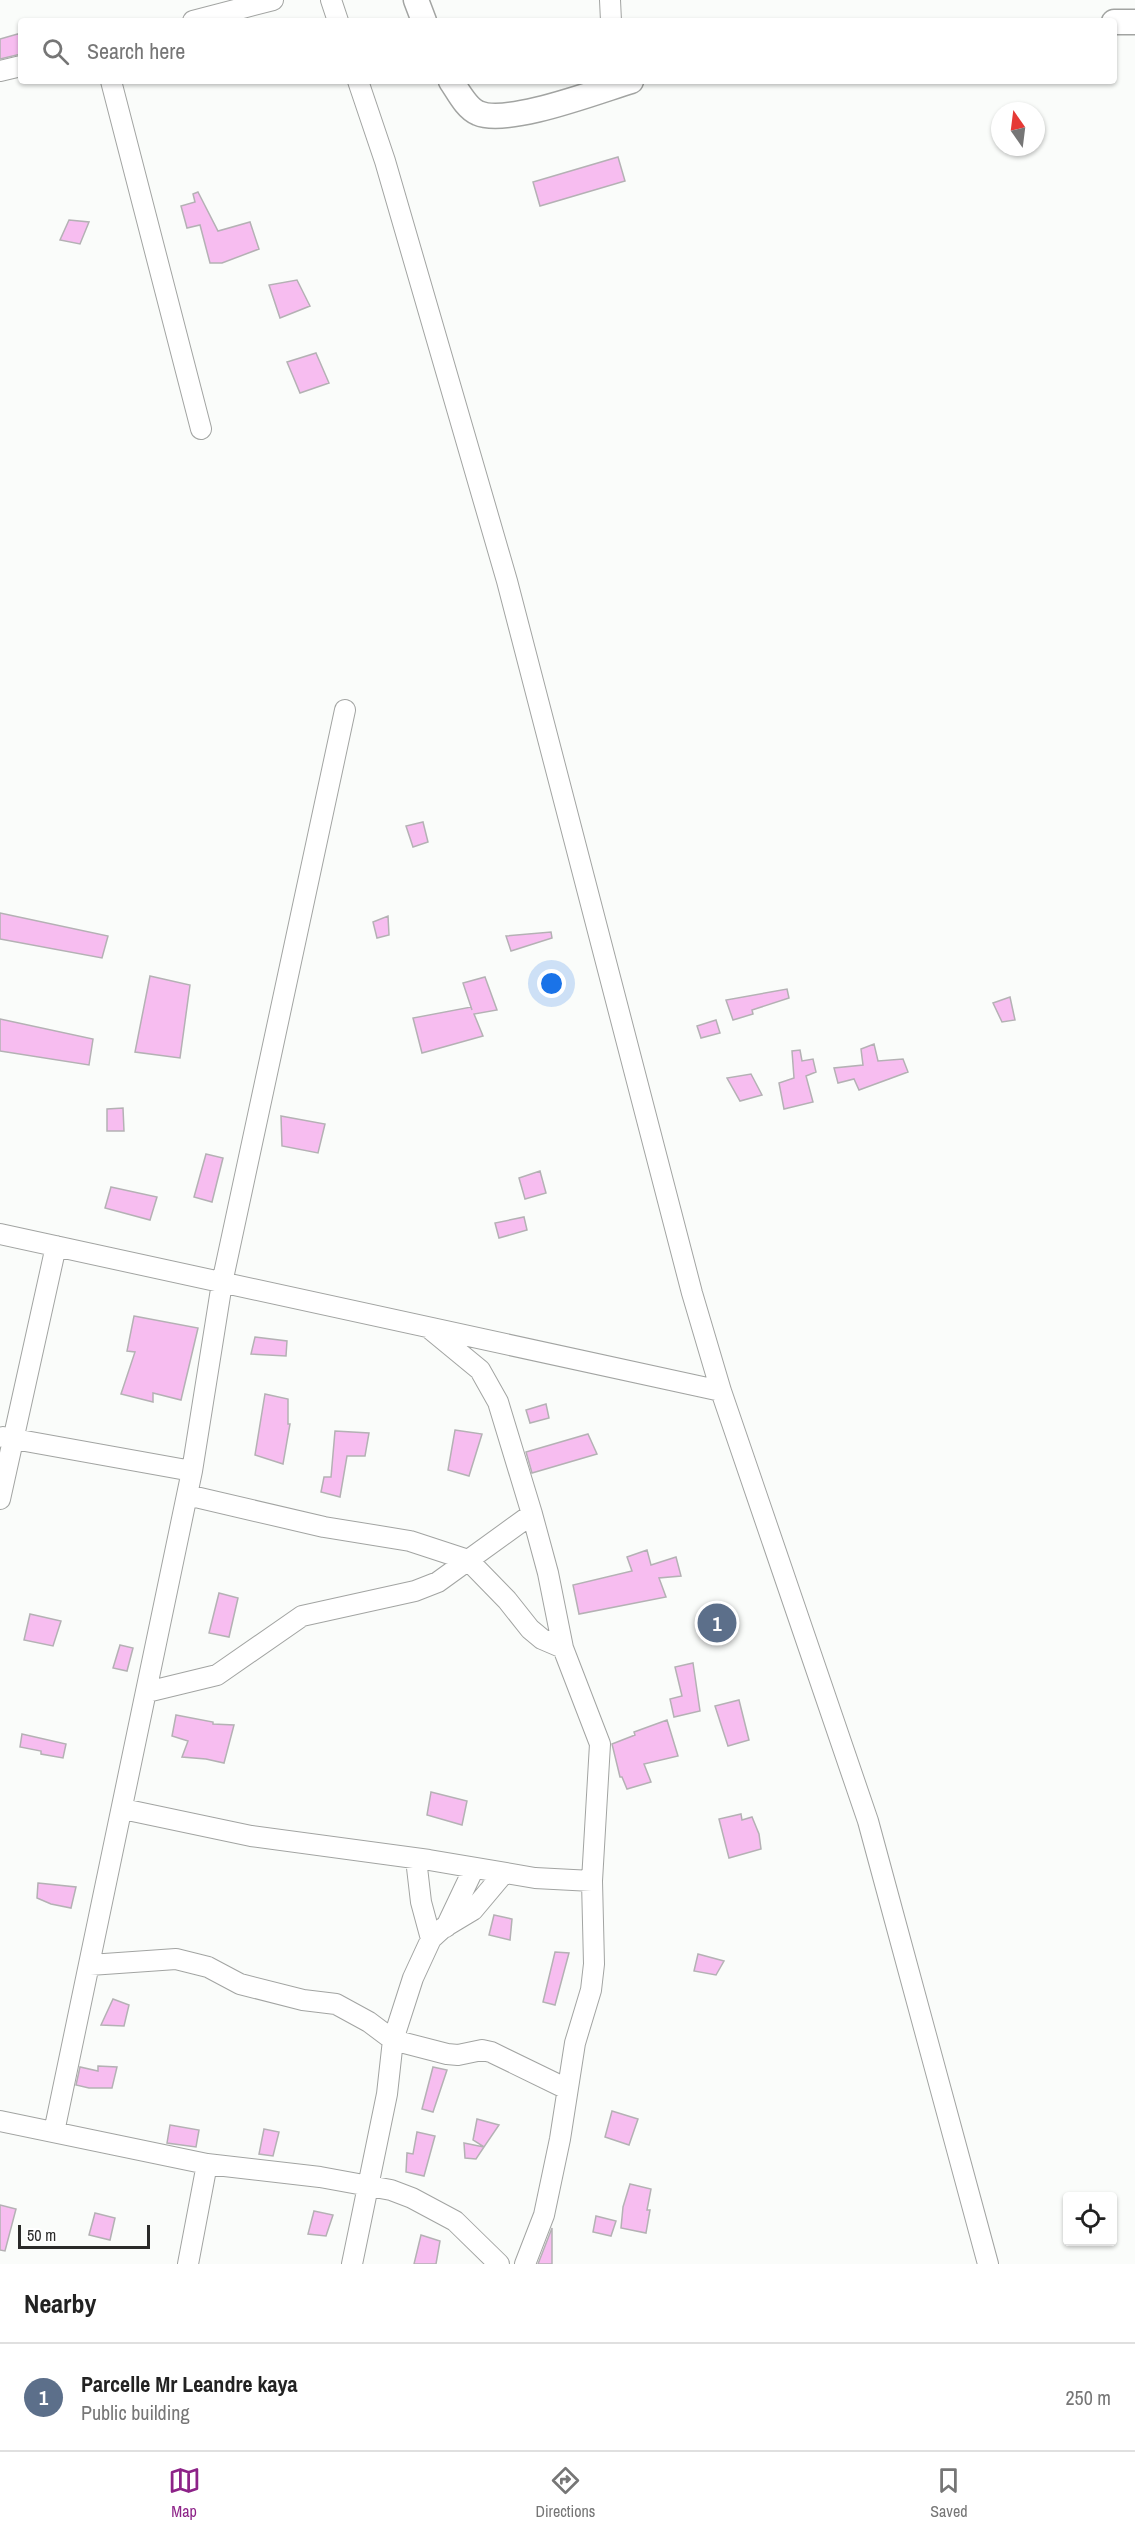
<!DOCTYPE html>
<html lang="en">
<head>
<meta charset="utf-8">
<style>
  :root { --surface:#fff; --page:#f2f2f2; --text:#222; --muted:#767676; --line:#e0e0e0; --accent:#8d2388 }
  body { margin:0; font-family:"Archivo Narrow",sans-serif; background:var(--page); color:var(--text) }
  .controls { position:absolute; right:18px; bottom:18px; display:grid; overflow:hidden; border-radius:6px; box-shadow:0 2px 4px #0004 }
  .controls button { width:54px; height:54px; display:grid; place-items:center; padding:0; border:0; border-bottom:2px solid var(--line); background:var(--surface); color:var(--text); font:30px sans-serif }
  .compass { position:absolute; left:991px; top:102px; width:54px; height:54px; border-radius:50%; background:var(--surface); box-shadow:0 2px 4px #0004; rotate:346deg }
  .scale { position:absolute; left:18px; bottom:15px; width:132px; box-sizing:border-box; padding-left:6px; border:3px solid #2a2a29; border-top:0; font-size:16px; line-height:21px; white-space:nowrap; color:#2a2a29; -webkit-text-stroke:4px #fff; paint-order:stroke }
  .you { position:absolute; left:552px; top:984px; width:21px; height:21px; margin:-15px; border:4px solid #fff; border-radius:50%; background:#1a73e8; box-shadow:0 0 0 9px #1a73e833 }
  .badge { display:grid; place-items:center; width:39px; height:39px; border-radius:50%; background:var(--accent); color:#fff; font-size:20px; font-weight:700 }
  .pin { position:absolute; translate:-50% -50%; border:3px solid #fff; box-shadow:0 2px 6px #0006 }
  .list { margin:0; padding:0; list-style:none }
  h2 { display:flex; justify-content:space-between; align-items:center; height:78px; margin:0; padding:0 24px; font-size:26px }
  h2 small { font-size:20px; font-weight:400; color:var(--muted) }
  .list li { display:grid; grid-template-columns:39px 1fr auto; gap:18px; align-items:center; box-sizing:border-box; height:108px; padding:0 24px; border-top:2px solid var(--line) }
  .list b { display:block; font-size:22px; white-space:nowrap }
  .list p { margin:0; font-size:20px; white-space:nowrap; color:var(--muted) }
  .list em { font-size:20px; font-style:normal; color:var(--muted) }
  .icon { flex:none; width:33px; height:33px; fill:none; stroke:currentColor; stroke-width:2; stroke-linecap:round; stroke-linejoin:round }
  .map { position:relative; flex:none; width:1135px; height:2264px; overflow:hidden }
  .search { position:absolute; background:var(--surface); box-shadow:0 2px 4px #0004; left:18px; right:18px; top:18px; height:66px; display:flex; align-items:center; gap:15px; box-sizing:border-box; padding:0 21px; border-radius:6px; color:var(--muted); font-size:22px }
  .sheet { height:186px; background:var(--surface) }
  nav { display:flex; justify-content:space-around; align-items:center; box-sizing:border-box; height:84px; border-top:2px solid var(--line); background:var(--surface); font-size:16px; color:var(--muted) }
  nav a { display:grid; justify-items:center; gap:3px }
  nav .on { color:var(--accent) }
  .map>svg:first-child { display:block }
  .building { fill:#f7bdf0; stroke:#b4b1b4; stroke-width:1.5 }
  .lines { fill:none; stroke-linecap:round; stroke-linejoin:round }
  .minor-casing { stroke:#a2a4a2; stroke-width:22 }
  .tertiary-casing { stroke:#a2a4a2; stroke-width:27 }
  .minor { stroke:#fff; stroke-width:20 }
  .tertiary { stroke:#fff; stroke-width:24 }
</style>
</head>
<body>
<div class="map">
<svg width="1135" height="2264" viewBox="0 0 1135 2264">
  <rect width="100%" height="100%" fill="#fafcfa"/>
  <!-- building -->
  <path class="building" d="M21,33V54L0,59V39Z
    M618,157L625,181L540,206L533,182Z
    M198,192L218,231L250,222L259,249L222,263H210L200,225L187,228L181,206L195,202L193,194Z
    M69,220L89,222L80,244L60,240Z
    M297,280L310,306L280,318L269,285Z
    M316,353L329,383L300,393L287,362Z
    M423,822L428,842L413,847L406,826Z
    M0,913L108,936L102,958L0,939Z
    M388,916L389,935L377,938L373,922Z
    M551,932L552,938L511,951L506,936Z
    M150,976L190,985L180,1058L135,1052Z
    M485,977L497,1010L474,1014L483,1036L422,1053L413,1018L471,1007L472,1010L463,983Z
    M787,989L789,998L752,1010L753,1014L733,1020L726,1000Z
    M1010,997L1015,1020L1002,1022L993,1003Z
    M0,1019L93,1039L89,1065L0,1051Z
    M716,1020L720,1033L701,1038L697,1026Z
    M874,1044L878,1061L903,1059L908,1072L859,1090L854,1079L838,1083L834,1068L863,1065L861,1049Z
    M800,1050L802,1061L813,1059L816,1072L806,1076L813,1102L784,1109L779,1083L794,1078L792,1051Z
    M751,1074L762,1095L740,1101L727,1078Z
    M123,1108L124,1131H107V1109Z
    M281,1116L325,1124L318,1153L282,1146Z
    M206,1154L223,1158L212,1202L194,1197Z
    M540,1171L546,1193L525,1199L519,1178Z
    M111,1187L157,1197L150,1220L105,1208Z
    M524,1217L527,1230L499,1238L495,1223Z
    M134,1316L198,1328L181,1400L153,1393V1402L121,1394L135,1352L127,1351Z
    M255,1337L287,1341L286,1356L251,1354Z
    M265,1394L288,1399V1424H290L283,1464L255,1455Z
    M546,1404L549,1418L530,1423L526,1410Z
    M455,1430L482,1434L469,1476L448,1470Z
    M335,1431L369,1433L365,1456H347L340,1497L321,1492L324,1477H331Z
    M588,1434L597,1454L532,1473L526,1452Z
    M647,1550L651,1565L676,1557L681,1576L659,1578L666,1597L579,1614L573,1585L632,1571L627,1557Z
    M219,1593L238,1598L229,1637L209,1633Z
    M30,1614L61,1621L53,1646L24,1640Z
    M120,1645L133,1648L127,1671L113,1668Z
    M693,1663L700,1711L674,1717L670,1699L682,1696L675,1667Z
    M739,1700L749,1740L728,1746L715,1706Z
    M176,1715L213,1722V1724L234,1725L224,1763L206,1759L182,1757L188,1741L172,1736Z
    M667,1720L678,1756L644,1764L651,1782L627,1789L622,1777H620L612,1744L635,1735L634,1732Z
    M22,1734L66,1744L63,1758L41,1754V1751L20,1747Z
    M431,1792L467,1801L462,1825L427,1815Z
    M741,1814L742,1820L752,1817L759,1834L761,1849L729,1858L719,1819Z
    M38,1883L76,1887L71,1908L51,1904L37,1898Z
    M494,1915L512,1919L510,1940L489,1935Z
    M555,1952L569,1953L555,2005L543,2002Z
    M698,1954L724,1961L716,1975L694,1971Z
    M113,1999L129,2005L124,2026L101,2025Z
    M98,2066L117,2067L112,2088H89L76,2085L80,2067L98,2071Z
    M433,2067L447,2070L433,2112L422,2109Z
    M612,2111L638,2119L629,2145L605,2137Z
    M477,2119L499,2125L484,2147L473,2140Z
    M170,2125L199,2130L196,2147L167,2143Z
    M264,2129L279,2132L273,2156L259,2154Z
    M417,2132L435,2136L424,2176L406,2172L407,2153L413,2154Z
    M464,2143L484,2147L476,2159L465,2158Z
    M630,2184L651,2189L647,2210H650L646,2233L621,2228L623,2207Z
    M0,2205L16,2209L5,2251L0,2250Z
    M314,2211L333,2215L326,2236L308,2234Z
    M95,2213L115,2218L110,2240L89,2235Z
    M596,2216L616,2221L611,2236L593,2232Z
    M552,2228V2264H538Z
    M421,2235L440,2241L436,2264H414Z"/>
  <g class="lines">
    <!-- minor casing -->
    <g class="minor-casing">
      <path id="minor" d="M331,0L338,21
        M610,0L611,21
        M193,21L273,0
        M0,71L21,66
        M111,81L201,429
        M358,81L385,161L507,581L692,1293L721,1391L868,1821L988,2264
        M0,1234L721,1391
        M429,1328L480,1370L498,1402L532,1514L548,1573L563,1648L600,1744L592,1881L594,1964L591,1990L575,2043L560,2139L544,2215L525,2264
        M3,1437L192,1471
        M187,1495L324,1527L410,1541L468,1560L507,1600L530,1629L542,1639L563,1648
        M0,1499L56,1246
        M147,1692L217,1675L302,1616L415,1591L438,1582L532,1514
        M123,1809L251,1836L429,1860L535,1878L592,1881
        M416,1859L421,1902L431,1939
        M446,1927L474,1868
        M90,1965L176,1959L208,1967L240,1984L303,2000L336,2004L369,2022L393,2040L447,2054L458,2055L482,2050L491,2052L567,2089
        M0,2121L207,2164L320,2177L391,2190L412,2198L455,2221L499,2264
        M54,2132L192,1471L222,1283L345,710
        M188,2264L207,2164
        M352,2264L387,2094L393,2040L413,1978L431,1939L443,1928L473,1910L504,1873"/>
    </g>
    <!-- tertiary casing -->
    <g class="tertiary-casing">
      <path id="tertiary" d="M416,0L424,21
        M1114,22H1135
        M451,81C458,91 466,108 478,113C507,126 598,91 631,81"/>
    </g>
    <!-- minor -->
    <use href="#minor" class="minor"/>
    <!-- tertiary -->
    <use href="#tertiary" class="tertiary"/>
  </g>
</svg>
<div class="controls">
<button><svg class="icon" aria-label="locate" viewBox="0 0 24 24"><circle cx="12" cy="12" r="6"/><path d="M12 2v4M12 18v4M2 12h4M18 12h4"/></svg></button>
</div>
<svg class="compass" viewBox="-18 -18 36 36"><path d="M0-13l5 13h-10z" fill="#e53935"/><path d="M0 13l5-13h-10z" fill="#767676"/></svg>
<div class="scale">50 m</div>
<div class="you"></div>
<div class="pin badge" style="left:717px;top:1623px;background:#5c6f8a">1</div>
<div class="search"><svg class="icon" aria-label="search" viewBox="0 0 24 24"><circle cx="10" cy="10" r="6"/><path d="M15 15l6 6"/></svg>Search here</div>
</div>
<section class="sheet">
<h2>Nearby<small></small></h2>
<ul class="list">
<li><span class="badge" style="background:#5c6f8a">1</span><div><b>Parcelle Mr Leandre kaya</b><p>Public building</p></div><em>250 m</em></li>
</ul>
</section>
<nav>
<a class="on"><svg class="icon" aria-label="map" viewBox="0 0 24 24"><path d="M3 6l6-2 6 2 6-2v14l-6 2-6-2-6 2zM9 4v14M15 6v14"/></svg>Map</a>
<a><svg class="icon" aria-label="directions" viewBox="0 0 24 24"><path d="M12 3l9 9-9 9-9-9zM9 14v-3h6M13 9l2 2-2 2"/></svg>Directions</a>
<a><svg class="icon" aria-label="saved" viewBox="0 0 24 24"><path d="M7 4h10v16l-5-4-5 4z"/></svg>Saved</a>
</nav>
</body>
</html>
